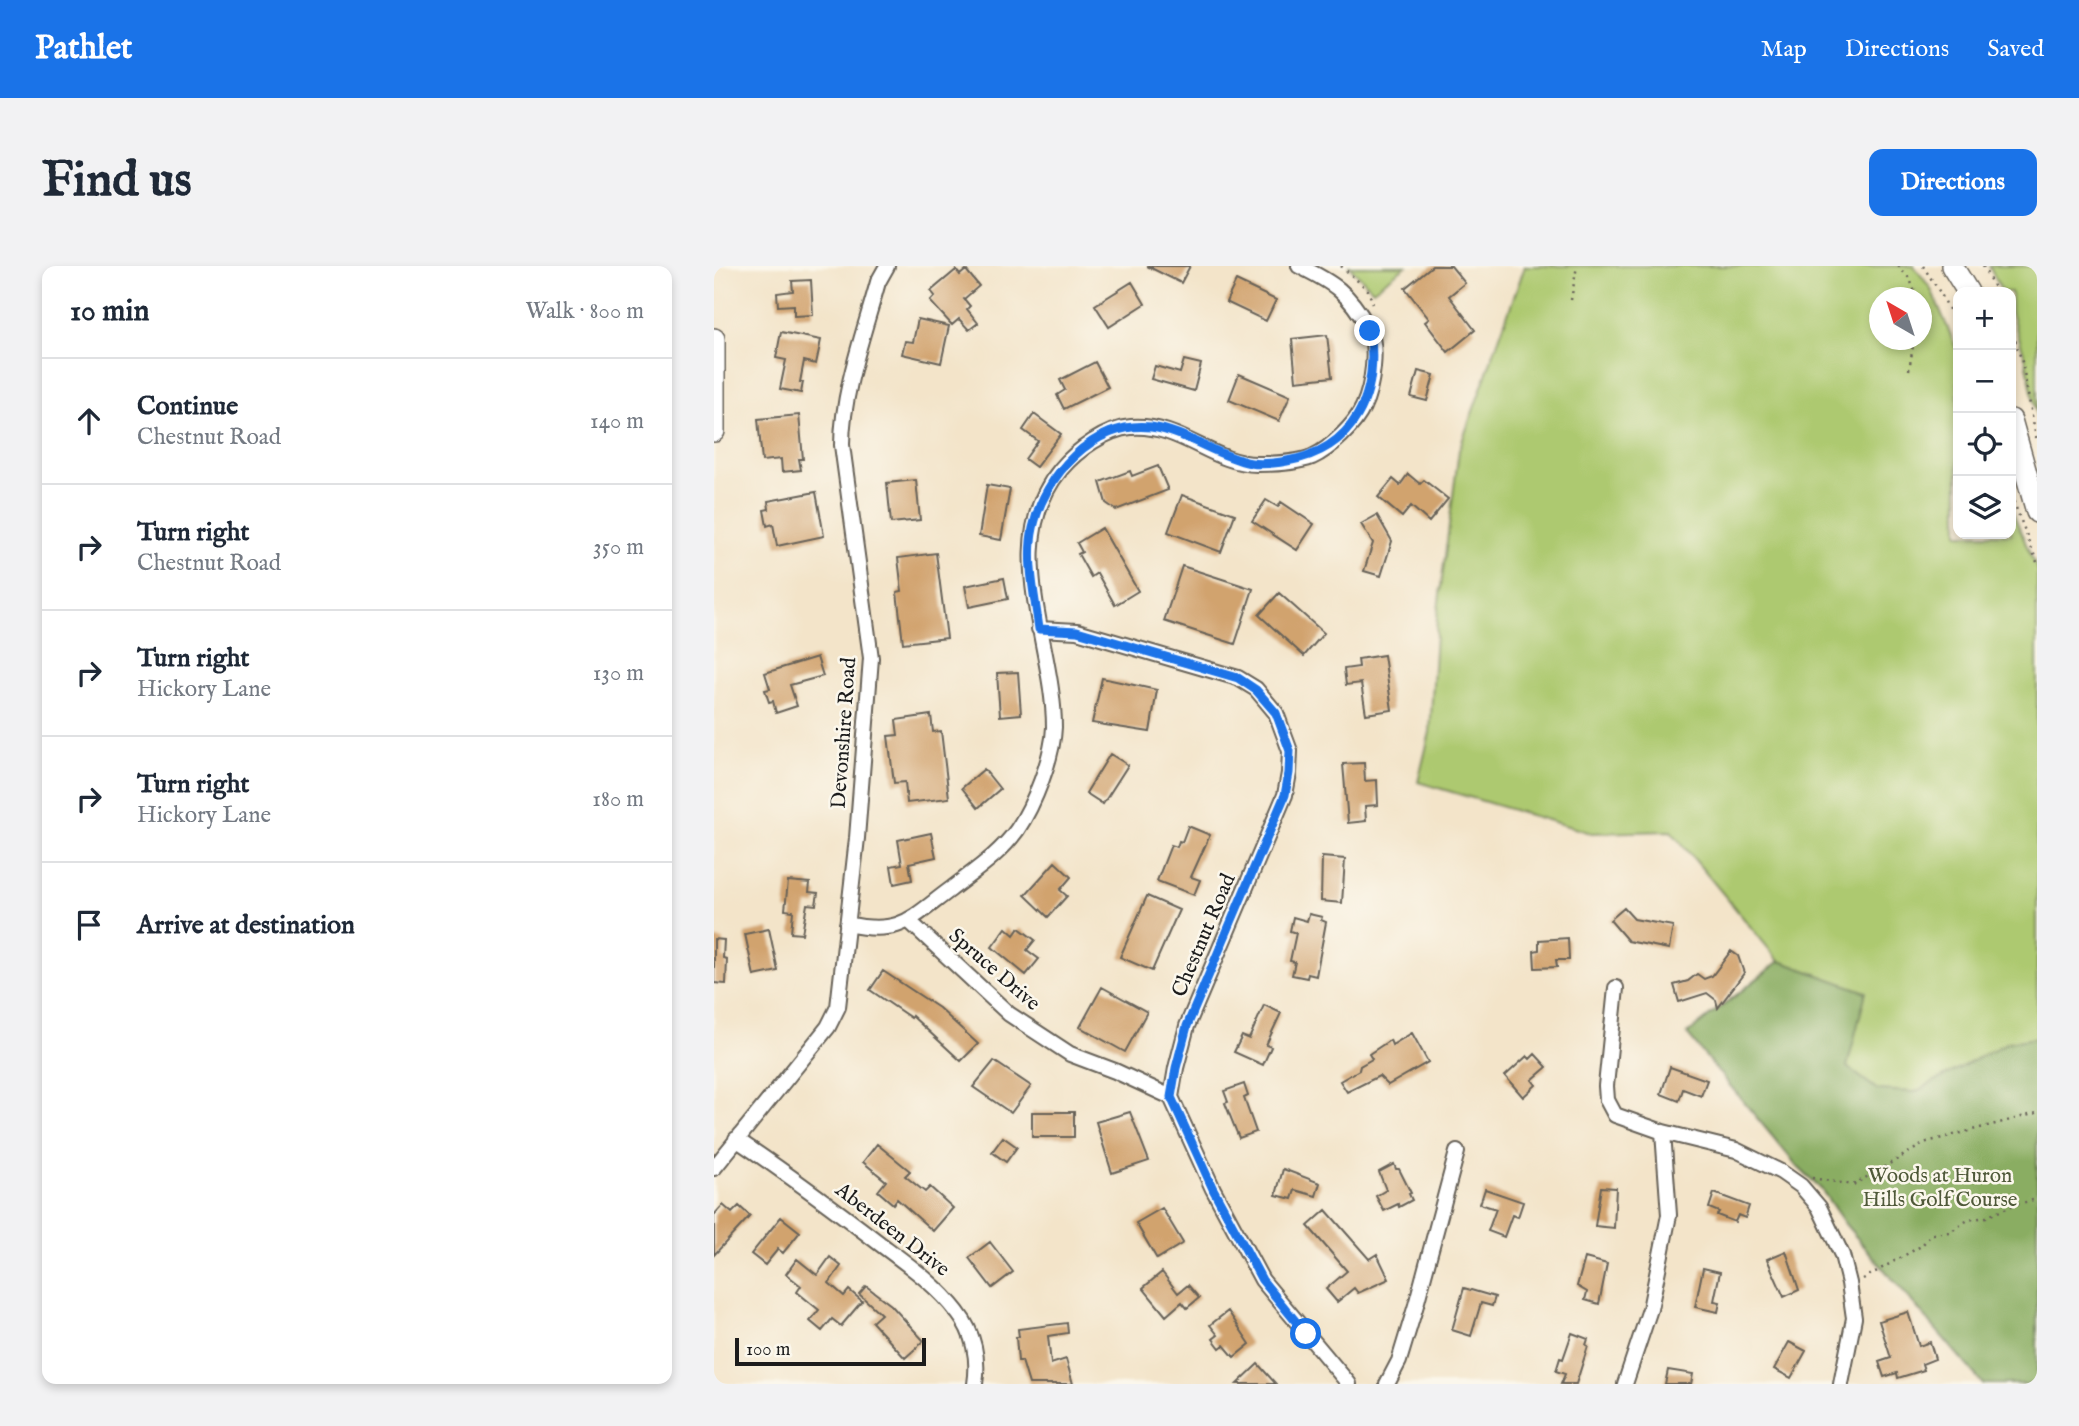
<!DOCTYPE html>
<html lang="en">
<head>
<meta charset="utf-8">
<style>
  :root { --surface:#fff; --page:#f2f2f3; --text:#1f2937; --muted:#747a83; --line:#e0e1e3; --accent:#1a73e8 }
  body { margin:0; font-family:"IM FELL English",serif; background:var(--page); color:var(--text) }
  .controls { position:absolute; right:21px; top:21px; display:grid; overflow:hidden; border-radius:14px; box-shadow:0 4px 10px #0003 }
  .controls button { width:63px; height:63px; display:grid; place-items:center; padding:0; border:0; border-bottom:2px solid var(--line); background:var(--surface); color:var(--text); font:35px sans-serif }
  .compass { position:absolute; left:1155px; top:21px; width:63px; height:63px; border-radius:50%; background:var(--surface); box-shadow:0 4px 10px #0003; rotate:321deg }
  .scale { position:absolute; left:21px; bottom:18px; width:191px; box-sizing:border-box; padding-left:7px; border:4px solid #1c1c1c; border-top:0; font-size:19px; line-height:24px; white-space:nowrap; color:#1c1c1c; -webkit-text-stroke:5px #fbf7ec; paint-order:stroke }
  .stop { position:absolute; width:21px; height:21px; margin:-16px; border:5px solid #1a73e8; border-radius:50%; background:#fff }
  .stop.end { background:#1a73e8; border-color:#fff; box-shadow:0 2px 7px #0008 }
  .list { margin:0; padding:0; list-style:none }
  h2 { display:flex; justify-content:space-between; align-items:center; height:91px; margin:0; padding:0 28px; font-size:30px }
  h2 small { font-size:23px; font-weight:400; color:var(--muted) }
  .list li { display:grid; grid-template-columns:46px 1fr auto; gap:21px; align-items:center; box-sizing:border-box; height:126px; padding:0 28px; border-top:2px solid var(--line) }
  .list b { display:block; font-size:26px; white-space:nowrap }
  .list p { margin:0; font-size:23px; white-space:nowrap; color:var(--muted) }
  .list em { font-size:23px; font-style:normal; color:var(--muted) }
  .icon { flex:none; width:38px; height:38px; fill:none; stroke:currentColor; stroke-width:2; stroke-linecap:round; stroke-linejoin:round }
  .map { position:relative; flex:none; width:1323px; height:1118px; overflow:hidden; border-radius:14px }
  header { display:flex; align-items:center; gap:42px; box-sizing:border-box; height:98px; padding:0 35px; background:var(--accent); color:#fff }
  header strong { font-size:33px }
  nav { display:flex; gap:38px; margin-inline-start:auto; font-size:24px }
  .intro { display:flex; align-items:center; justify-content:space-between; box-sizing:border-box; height:168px; padding:0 42px }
  h1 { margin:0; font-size:49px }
  .button { padding:18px 32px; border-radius:14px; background:var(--accent); color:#fff; font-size:24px; font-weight:700 }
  main { display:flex; gap:42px; padding:0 42px }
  aside { flex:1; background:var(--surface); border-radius:14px; box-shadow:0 4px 10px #0003 }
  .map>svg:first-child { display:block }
  .green { fill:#adc970; stroke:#647246; stroke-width:2; fill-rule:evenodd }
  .forest { fill:#8aad62; stroke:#53643f; stroke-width:2 }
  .building { fill:#d1a36e }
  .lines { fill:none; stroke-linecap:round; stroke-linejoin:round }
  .minor-casing { stroke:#676259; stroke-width:18 }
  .secondary-casing { stroke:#676259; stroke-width:24 }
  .path { stroke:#676259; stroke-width:2.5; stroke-dasharray:2 5; stroke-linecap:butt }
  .minor { stroke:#fff; stroke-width:14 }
  .secondary { stroke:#fff; stroke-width:21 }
  .route { stroke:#1a73e8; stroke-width:9 }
  .labels { text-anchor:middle; stroke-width:5; stroke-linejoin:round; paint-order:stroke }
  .street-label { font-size:21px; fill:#1c1c1c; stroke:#fbf7ec }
  .park-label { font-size:21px; fill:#4f5939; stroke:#fbf7ec }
</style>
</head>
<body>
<header>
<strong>Pathlet</strong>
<nav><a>Map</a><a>Directions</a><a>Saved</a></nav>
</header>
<div class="intro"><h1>Find us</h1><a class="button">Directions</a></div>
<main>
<aside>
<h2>10 min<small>Walk · 800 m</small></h2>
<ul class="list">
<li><svg class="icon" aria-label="ahead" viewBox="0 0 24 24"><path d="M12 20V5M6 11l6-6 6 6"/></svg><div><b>Continue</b><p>Chestnut Road</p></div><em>140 m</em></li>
<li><svg class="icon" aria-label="right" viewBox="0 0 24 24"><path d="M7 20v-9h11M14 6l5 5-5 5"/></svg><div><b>Turn right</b><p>Chestnut Road</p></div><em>350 m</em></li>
<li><svg class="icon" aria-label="right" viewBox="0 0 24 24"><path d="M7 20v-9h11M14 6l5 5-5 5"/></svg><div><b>Turn right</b><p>Hickory Lane</p></div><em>130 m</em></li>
<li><svg class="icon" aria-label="right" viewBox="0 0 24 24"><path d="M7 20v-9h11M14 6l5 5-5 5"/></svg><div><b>Turn right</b><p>Hickory Lane</p></div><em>180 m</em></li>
<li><svg class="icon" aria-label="arrive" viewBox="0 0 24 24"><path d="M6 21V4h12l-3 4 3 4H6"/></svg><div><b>Arrive at destination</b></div></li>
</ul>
</aside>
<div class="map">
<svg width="1323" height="1118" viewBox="0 0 1323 1118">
  <rect width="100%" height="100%" fill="#fbf7ec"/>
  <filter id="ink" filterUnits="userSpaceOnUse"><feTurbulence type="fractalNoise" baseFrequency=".0143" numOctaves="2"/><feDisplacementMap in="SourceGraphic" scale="14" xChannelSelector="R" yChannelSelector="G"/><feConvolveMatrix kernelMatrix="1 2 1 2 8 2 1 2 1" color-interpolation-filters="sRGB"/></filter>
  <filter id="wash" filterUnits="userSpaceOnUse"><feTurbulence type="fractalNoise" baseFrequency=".00686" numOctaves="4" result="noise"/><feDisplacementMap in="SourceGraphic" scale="28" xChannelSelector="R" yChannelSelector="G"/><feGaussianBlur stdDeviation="1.57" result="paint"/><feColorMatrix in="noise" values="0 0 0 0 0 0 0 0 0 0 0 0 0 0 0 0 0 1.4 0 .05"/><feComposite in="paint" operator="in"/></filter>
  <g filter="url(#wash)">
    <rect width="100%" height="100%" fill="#f3e4c9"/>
    <!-- green -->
    <path class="green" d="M635,0H692L659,24Z
      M811,0H1200L1217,23L1244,86V268H1297V242L1323,304V1118H1269L1131,958L1107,923L1084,901L973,768L1065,695L957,565L877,567L704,516L716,466L723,351L745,184ZM1166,32H1208V74H1166Z
      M1275,0H1323V153L1312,94L1297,47V26H1288Z"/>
    <!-- forest -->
    <path class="forest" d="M1066,695L1152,726L1133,801L1164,824L1201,826L1294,776L1323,772V1118H1269L1131,958L1107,923L1084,901L973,768Z"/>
    <g id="blocks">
      <!-- building -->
      <path class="building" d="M433,0H476L467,17Z
        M718,0H737L751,17L735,30L761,64L734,86L711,56L715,53L691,22Z
        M242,4L246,9L252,4L265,20L250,33L256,40L253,43L264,57L255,64L245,53L238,59L216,35L221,30L217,25Z
        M97,14L99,49L80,50V39L64,40L63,27L79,25L78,15Z
        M522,15L562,34L552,55L512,36Z
        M418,16L431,38L395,61L381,39Z
        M204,53L235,60L227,97L188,88L191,75L199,76Z
        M67,66L107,74L102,98L90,95L86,116H89L87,127L66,123L72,94L62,92Z
        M613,69L618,111L582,115L578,73Z
        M470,94L487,98L480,125L437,113L441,100L466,107Z
        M381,96L394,121L350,143L343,129L351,124L346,114Z
        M704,105L720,109L713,135L697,131Z
        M525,108L576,130L565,155L515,134Z
        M320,148L347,168L322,201L311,193L324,175L309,164Z
        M85,149L89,193H85L87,204L68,206L67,193L48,195L44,153Z
        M444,200L454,224L402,244L392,237L386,216L416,205L418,210Z
        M694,208L706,218L710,214L734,233L715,256L697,240L688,251L664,231L679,213L686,219Z
        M202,214L206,254L177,257L173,217Z
        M273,219L296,223L287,274L265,270Z
        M102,226L110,270L63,280L59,258L53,260L50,244L55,243L54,235Z
        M468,229L521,248L507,286L454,266Z
        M552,234L564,241L567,236L600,258L583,284L538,255Z
        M663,249L678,275L667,310L650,305L659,277L647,258Z
        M388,262L424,325L401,339L383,307L377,311L364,288L368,286L363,277Z
        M222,287L233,372L189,377L183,326L188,325L184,292Z
        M468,300L539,323L521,378L450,355Z
        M290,312L294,333L255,341L251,320Z
        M565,327L610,367L590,390L545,349Z
        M670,389L678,444L652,448L647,417L632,419L630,403L645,401L644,393Z
        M103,391L109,410L76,419L83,440L62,447L59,435L55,436L51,424L56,423L51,407Z
        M304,406L307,448L286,450L283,407Z
        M388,412L443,424L436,466L378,457Z
        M217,449L219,466L227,465L235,532L193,537L191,516L180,517L174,470L184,469L182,454Z
        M396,488L414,499L389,538L372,527Z
        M650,497L651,515L663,514L664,539L651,540L652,555L634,557L629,498Z
        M270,503L286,523L264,542L248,522Z
        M474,560L496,569L477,611L486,614L480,629L443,615L457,579L463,581L465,575L468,576Z
        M217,567L222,591L195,597L198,614L180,618L177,600L188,598L184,574Z
        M608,591L631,593L628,637L607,635Z
        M341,596L357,611L346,624L353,630L334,651L311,629Z
        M74,615L96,617L95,626L104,627L102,639L93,638L88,668L77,667L79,645L71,644Z
        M433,630L465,644L438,705L406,691Z
        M910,642L920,653L959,660L955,683L914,675L896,654Z
        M595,648L608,651L607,654L612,656L602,710L594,708L593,712L578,709L581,696L576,695L582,667L576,665L579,651L593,655Z
        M292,662L300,669L305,662L321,674L313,684L325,693L312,709L278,681Z
        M55,663L64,705L40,710L31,668Z
        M854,672L855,694H842L843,701L821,702L820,685L825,684V674Z
        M0,673L10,674L9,692L13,693L12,718L0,717Z
        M1017,685L1024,690L1030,707L1004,742L1002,734L993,727L965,736L960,719L974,715L983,708L990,713L998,710Z
        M169,705L225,742L264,778L247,795L198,750L197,752L156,724Z
        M388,721L433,746L411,786L366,761Z
        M550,739L567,747L552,779L557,781L549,799L520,786L528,770L535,773Z
        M698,767L714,796L674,819L665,810L633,826L626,815L645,804L646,800L658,793L655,788L676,774L678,779Z
        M821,788L833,801L818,814L822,819L809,831L791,810L813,790L816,793Z
        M280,795L317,820L297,847L259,821Z
        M956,801L993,814L987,830L969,823L965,835L947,828Z
        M530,818L534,830L530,832L542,866L525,872L511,837L514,836L510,825Z
        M318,846H360V871H318Z
        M416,846L435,895L398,907L382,856Z
        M289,871L303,881L292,896L278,886Z
        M163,878L196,905L191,910L211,926L216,921L239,942L219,965L183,933L179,938L164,925L172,915L149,896Z
        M680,898L682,903H685L697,927L695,928L698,934L685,941L684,938L670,945L662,930L672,924L665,906Z
        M569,903L606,917L602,930L581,924L578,933L562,929Z
        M887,921L902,922L900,962L881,960Z
        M771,923L809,936L804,951L798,949L790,971L774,965L782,943L766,938Z
        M1000,927L1035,940L1031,952L1024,949L1021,956L1003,949L1005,946L995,942Z
        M9,939L18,947L25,940L36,950L0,989V949Z
        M448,942L469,977L443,993L422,957Z
        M612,944L655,993L663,988L675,1013L644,1027L640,1022L623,1036L612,1023L633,1005L594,960Z
        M67,951L86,966L69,987L64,983L51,999L37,988Z
        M276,976L299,1006L278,1022L255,992Z
        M1072,985L1085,1024L1070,1031L1053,993Z
        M116,991L127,1000L115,1017L130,1030L135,1024L148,1035L127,1060L118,1053L108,1065L96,1055L105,1044L83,1026L87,1020L72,1008L83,993L103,1009Z
        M871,992L893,998L885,1038L871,1034L873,1026L863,1020Z
        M989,1002L1006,1006L1000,1035L1006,1036L1004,1046L981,1041Z
        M448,1006L464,1027L474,1019L485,1032L473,1042L468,1036L452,1050L429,1022Z
        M152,1020L177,1039L210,1075L191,1092L158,1056L167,1048L145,1028Z
        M750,1022L781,1031L778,1040L767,1037L757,1070L738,1064Z
        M514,1045L536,1078L520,1091L510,1079L506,1082L499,1073L504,1069L496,1059Z
        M1194,1046L1205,1080L1216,1076L1221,1093L1208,1098L1210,1104L1184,1112L1183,1107L1170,1111L1165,1096L1177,1092L1165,1055Z
        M353,1057L354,1067L334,1070L337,1098L352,1093L359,1118H315L308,1095H304L302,1071H305L304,1063Z
        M858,1067L874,1073L872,1079L874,1080L862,1118H847L851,1108L842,1105L846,1092L849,1093Z
        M1075,1076L1092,1085L1077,1112L1060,1103Z
        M544,1098L562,1118H523Z
        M954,1104L979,1108L977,1118H951Z"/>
    </g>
  </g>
  <g filter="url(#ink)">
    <use href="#blocks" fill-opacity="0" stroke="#676259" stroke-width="2"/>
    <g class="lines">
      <!-- minor casing -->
      <g class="minor-casing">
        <path id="minor" d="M325,363L363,365L524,412L542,423L562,447L576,485L575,507L571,529L473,760L462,802L457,831L499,923L548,1014L635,1118
          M194,654L295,748L356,788L401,805L457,831
          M133,658C187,670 196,653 237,623C260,605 286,588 303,564C320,539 339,491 340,461C340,377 285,277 347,203C363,184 392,163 417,161C466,157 499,198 543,198C559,198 582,197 598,191C616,183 641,159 649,141C658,122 665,80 654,61C634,26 620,17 585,0
          M902,722L892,820L893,834L901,849L949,866L1022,884L1067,906L1087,920L1105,941L1128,989L1135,1017L1140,1052L1127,1118
          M22,873C71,906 118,941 165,977C193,998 223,1019 244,1047C260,1067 265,1093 261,1118
          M0,902L114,761L124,741L143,572L157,392L128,179C128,126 150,67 164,16L173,0
          M673,1118L685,1095L702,1039L743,886
          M911,1118L936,1043L955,949L949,866"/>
      </g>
      <!-- secondary casing -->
      <g class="secondary-casing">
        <path id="secondary" d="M1238,0L1254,26
          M0,73V165
          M1297,154L1323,246"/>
      </g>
      <!-- path -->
      <path class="path" d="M627,0L654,24L660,41
        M1184,0L1196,13L1203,32
        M1209,0L1227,28L1244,61
        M1269,0L1282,26
        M857,34L863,0
        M1297,61L1308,96L1323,176
        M1195,104L1200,74
        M1297,229L1323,296
        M1098,912L1139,919L1213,876L1323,847
        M1149,1013L1207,980L1218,968L1236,966L1254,954L1272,951L1300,939L1323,933"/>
      <!-- minor -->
      <use href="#minor" class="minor"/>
      <!-- secondary -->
      <use href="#secondary" class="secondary"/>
    </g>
  </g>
  <g class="lines" filter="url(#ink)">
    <!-- route -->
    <path class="route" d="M592,1068L548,1014L499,923L457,831L462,802L473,760L571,529L575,507L576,485L562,447L542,424L524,412L363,365L325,363C321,331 312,294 319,262C330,210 380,154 437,161C473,166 502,190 537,197C548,199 562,197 573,195C641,183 665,129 656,65"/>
  </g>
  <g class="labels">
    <!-- street labels -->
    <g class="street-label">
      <text transform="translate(129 467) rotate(-86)" y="7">Devonshire Road</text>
      <text transform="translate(489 669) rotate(-67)" y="7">Chestnut Road</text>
      <text transform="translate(281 703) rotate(41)" y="7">Spruce Drive</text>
      <text transform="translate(179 963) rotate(38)" y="7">Aberdeen Drive</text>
    </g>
    <!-- park labels -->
    <g class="park-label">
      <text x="1226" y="916">Woods at Huron<tspan x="1226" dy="24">Hills Golf Course</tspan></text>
    </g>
  </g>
</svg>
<div class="controls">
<button>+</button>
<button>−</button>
<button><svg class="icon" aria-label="locate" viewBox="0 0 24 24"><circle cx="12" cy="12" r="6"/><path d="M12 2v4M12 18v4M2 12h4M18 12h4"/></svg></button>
<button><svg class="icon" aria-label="layers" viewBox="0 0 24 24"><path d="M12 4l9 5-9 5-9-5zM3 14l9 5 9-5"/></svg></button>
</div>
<svg class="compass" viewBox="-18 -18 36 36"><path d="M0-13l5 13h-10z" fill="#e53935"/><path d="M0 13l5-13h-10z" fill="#747a83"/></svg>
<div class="scale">100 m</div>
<div class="stop" style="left:592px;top:1068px"></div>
<div class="stop end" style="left:656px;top:65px"></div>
</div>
</main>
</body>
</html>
